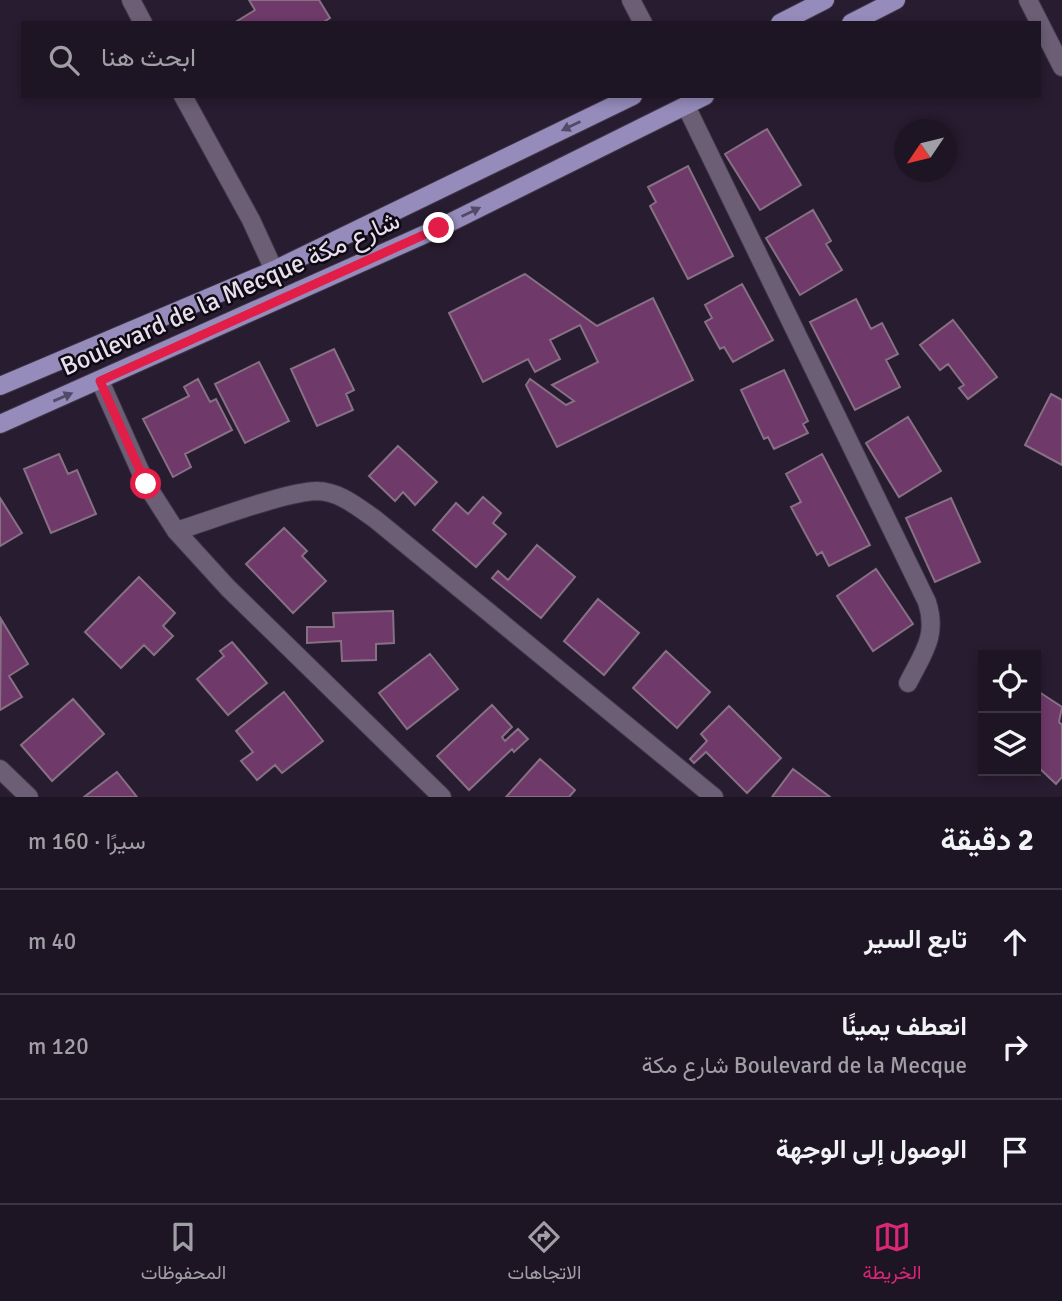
<!DOCTYPE html>
<html lang="ar">
<head>
<meta charset="utf-8">
<style>
  :root { --surface:#1e1524; --page:#2b2231; --text:#f1f3f6; --muted:#a19fa6; --line:#3c3441; --accent:#db2777 }
  body { margin:0; font-family:Signika,Vazirmatn,sans-serif; background:var(--page); color:var(--text); direction:rtl }
  .controls { position:absolute; right:21px; bottom:21px; display:grid; overflow:hidden; border-radius:0px; box-shadow:0 4px 10px #0003 }
  .controls button { width:63px; height:63px; display:grid; place-items:center; padding:0; border:0; border-bottom:2px solid var(--line); background:var(--surface); color:var(--text); font:35px sans-serif }
  .compass { position:absolute; left:894px; top:119px; width:63px; height:63px; border-radius:50%; background:var(--surface); box-shadow:0 4px 10px #0003; rotate:235deg }
  .stop { position:absolute; width:21px; height:21px; margin:-16px; border:5px solid #e11d48; border-radius:50%; background:#fff }
  .stop.end { background:#e11d48; border-color:#fff; box-shadow:0 2px 7px #0008 }
  .list { margin:0; padding:0; list-style:none }
  h2 { display:flex; justify-content:space-between; align-items:center; height:91px; margin:0; padding:0 28px; font-size:30px }
  h2 small { font-size:23px; font-weight:400; color:var(--muted) }
  .list li { display:grid; grid-template-columns:46px 1fr auto; gap:21px; align-items:center; box-sizing:border-box; height:105px; padding:0 28px; border-top:2px solid var(--line) }
  .list b { display:block; font-size:26px; white-space:nowrap }
  .list p { margin:0; font-size:23px; white-space:nowrap; color:var(--muted) }
  .list em { font-size:23px; font-style:normal; color:var(--muted) }
  .icon { flex:none; width:38px; height:38px; fill:none; stroke:currentColor; stroke-width:2; stroke-linecap:round; stroke-linejoin:round }
  .map { position:relative; flex:none; width:1062px; height:797px; overflow:hidden; direction:ltr }
  .search { position:absolute; background:var(--surface); box-shadow:0 4px 10px #0003; left:21px; right:21px; top:21px; height:77px; display:flex; align-items:center; gap:18px; box-sizing:border-box; padding:0 24px; border-radius:0px; color:var(--muted); font-size:26px }
  .sheet { height:406px; background:var(--surface) }
  nav { display:flex; justify-content:space-around; align-items:center; box-sizing:border-box; height:98px; border-top:2px solid var(--line); background:var(--surface); font-size:19px; color:var(--muted) }
  nav a { display:grid; justify-items:center; gap:4px }
  nav .on { color:var(--accent) }
  .map>svg:first-child { display:block }
  .building { fill:#6f396a; stroke:#877084; stroke-width:2 }
  .lines { fill:none; stroke-linecap:round; stroke-linejoin:round }
  .minor-casing { stroke:#3f3647; stroke-width:20 }
  .major-casing { stroke:#3f3647; stroke-width:20 }
  .minor { stroke:#6b5e75; stroke-width:18 }
  .major { stroke:#968cbc; stroke-width:18 }
  .oneway { fill:#524a67 }
  .route { stroke:#e11d48; stroke-width:9 }
  .labels { text-anchor:middle; stroke-width:5; stroke-linejoin:round; paint-order:stroke }
  .street-label { font-size:26px; fill:#e7dfed; stroke:#0e0912 }
</style>
</head>
<body>
<div class="map">
<svg width="1062" height="797" viewBox="0 0 1062 797">
  <rect width="100%" height="100%" fill="#281c30"/>
  <!-- building -->
  <path class="building" d="M249,0H319L330,18L322,23H234L255,10Z
    M767,129L801,185L760,210L725,154Z
    M688,166L733,256L688,279L650,206L656,202L648,187Z
    M813,210L831,241L826,244L842,270L800,295L766,238Z
    M525,274L597,326L653,298L693,380L557,447L526,385L530,379L566,405L574,401L552,385L598,362L580,325L550,340L560,359L535,372L528,359L483,382L449,313Z
    M742,284L773,340L733,362L724,347L720,349L705,322L712,318L705,305Z
    M856,299L871,329L882,323L898,354L886,360L900,387L855,410L810,322Z
    M953,320L997,377L968,399L959,388L964,385L948,364L940,370L920,345Z
    M334,349L354,390L346,394L353,410L317,426L291,369Z
    M259,362L289,421L245,443L215,384Z
    M784,370L808,421L803,424L808,433L774,449L768,437L764,439L741,390Z
    M198,379L210,402L216,399L232,430L185,454L191,467L173,477L143,419L189,396L184,387Z
    M1051,394L1062,400V465L1025,445Z
    M908,417L941,471L899,497L866,443Z
    M398,446L437,482L415,505L403,492L395,501L369,476Z
    M59,454L68,474L77,470L96,514L51,533L24,469Z
    M822,454L870,545L829,566L822,552L817,555L791,507L801,502L786,474Z
    M483,497L501,513L493,523L506,534L476,567L433,530L456,503L468,514Z
    M0,498L22,533L0,546Z
    M951,498L980,562L935,582L906,518Z
    M284,528L307,551L302,556L326,581L293,613L246,564Z
    M537,545L575,577L541,618L492,578L498,571L508,580Z
    M876,569L913,624L873,651L837,596Z
    M139,577L175,613L163,626L173,636L154,655L144,645L121,668L85,632Z
    M598,599L639,633L604,675L564,641Z
    M393,611L394,643L376,644V660L342,661L341,641L307,643V627H334L333,613Z
    M1,619L28,664L9,676L22,697L0,710Z
    M232,642L267,683L228,715L197,679L224,656L220,651Z
    M666,651L710,692L677,728L633,688Z
    M430,654L458,689L407,729L379,693Z
    M1036,690L1062,707L1059,722L1062,725V777L1056,784L1036,765Z
    M284,692L323,741L282,773L275,765L257,780L241,761L253,752L236,731Z
    M73,699L104,734L52,781L21,745Z
    M492,705L512,727L502,737L505,741L518,729L528,739L514,752L512,749L469,790L437,756Z
    M729,706L781,758L747,793L706,752L694,763L690,759L707,741L701,734Z
    M540,759L575,790L569,797H506Z
    M793,769L830,797H772Z
    M117,772L137,797H84Z"/>
  <g class="lines">
    <!-- minor casing -->
    <g class="minor-casing">
      <path id="minor" d="M131,0L143,23
        M631,0L643,23
        M1028,0L1062,67
        M183,96L251,220L274,270
        M686,106L927,602C938,636 923,653 908,683
        M100,381L146,484L176,531L228,588L442,797
        M176,531C212,520 284,492 317,491C339,491 359,508 375,519L714,797
        M0,769L29,797"/>
    </g>
    <!-- major casing -->
    <g class="major-casing">
      <path id="major" d="M780,23L825,0
        M851,23L896,0
        M0,386L274,270L633,96
        M0,424L439,228L705,96"/>
    </g>
    <!-- minor -->
    <use href="#minor" class="minor"/>
    <!-- major -->
    <use href="#major" class="major"/>
  </g>
  <!-- one-way arrows -->
  <defs><path id="oneway-solid" d="M-6-.8H1V-3.2L6.5 0L1 3.2V.8H-6Z" transform="scale(1.75)"/></defs>
  <g class="oneway">
    <use href="#oneway-solid" transform="translate(571 126) rotate(154)"/>
    <use href="#oneway-solid" transform="translate(471 212) rotate(-26)"/>
    <use href="#oneway-solid" transform="translate(63 397) rotate(-23)"/>
  </g>
  <g class="lines">
    <!-- route -->
    <path class="route" d="M146,484L100,381L439,228"/>
  </g>
  <g class="labels">
    <!-- street labels -->
    <g class="street-label">
      <text transform="translate(230 293) rotate(-24)" y="9">Boulevard de la Mecque شارع مكة</text>
    </g>
  </g>
</svg>
<div class="controls">
<button><svg class="icon" aria-label="locate" viewBox="0 0 24 24"><circle cx="12" cy="12" r="6"/><path d="M12 2v4M12 18v4M2 12h4M18 12h4"/></svg></button>
<button><svg class="icon" aria-label="layers" viewBox="0 0 24 24"><path d="M12 4l9 5-9 5-9-5zM3 14l9 5 9-5"/></svg></button>
</div>
<svg class="compass" viewBox="-18 -18 36 36"><path d="M0-13l5 13h-10z" fill="#e53935"/><path d="M0 13l5-13h-10z" fill="#a19fa6"/></svg>
<div class="stop" style="left:146px;top:484px"></div>
<div class="stop end" style="left:439px;top:228px"></div>
<div class="search"><svg class="icon" aria-label="search" viewBox="0 0 24 24"><circle cx="10" cy="10" r="6"/><path d="M15 15l6 6"/></svg>ابحث هنا</div>
</div>
<section class="sheet">
<h2>2 دقيقة<small>سيرًا · 160 m</small></h2>
<ul class="list">
<li><svg class="icon" aria-label="ahead" viewBox="0 0 24 24"><path d="M12 20V5M6 11l6-6 6 6"/></svg><div><b>تابع السير</b></div><em>40 m</em></li>
<li><svg class="icon" aria-label="right" viewBox="0 0 24 24"><path d="M7 20v-9h11M14 6l5 5-5 5"/></svg><div><b>انعطف يمينًا</b><p>Boulevard de la Mecque شارع مكة</p></div><em>120 m</em></li>
<li><svg class="icon" aria-label="arrive" viewBox="0 0 24 24"><path d="M6 21V4h12l-3 4 3 4H6"/></svg><div><b>الوصول إلى الوجهة</b></div></li>
</ul>
</section>
<nav>
<a class="on"><svg class="icon" aria-label="map" viewBox="0 0 24 24"><path d="M3 6l6-2 6 2 6-2v14l-6 2-6-2-6 2zM9 4v14M15 6v14"/></svg>الخريطة</a>
<a><svg class="icon" aria-label="directions" viewBox="0 0 24 24"><path d="M12 3l9 9-9 9-9-9zM9 14v-3h6M13 9l2 2-2 2"/></svg>الاتجاهات</a>
<a><svg class="icon" aria-label="saved" viewBox="0 0 24 24"><path d="M7 4h10v16l-5-4-5 4z"/></svg>المحفوظات</a>
</nav>
</body>
</html>
